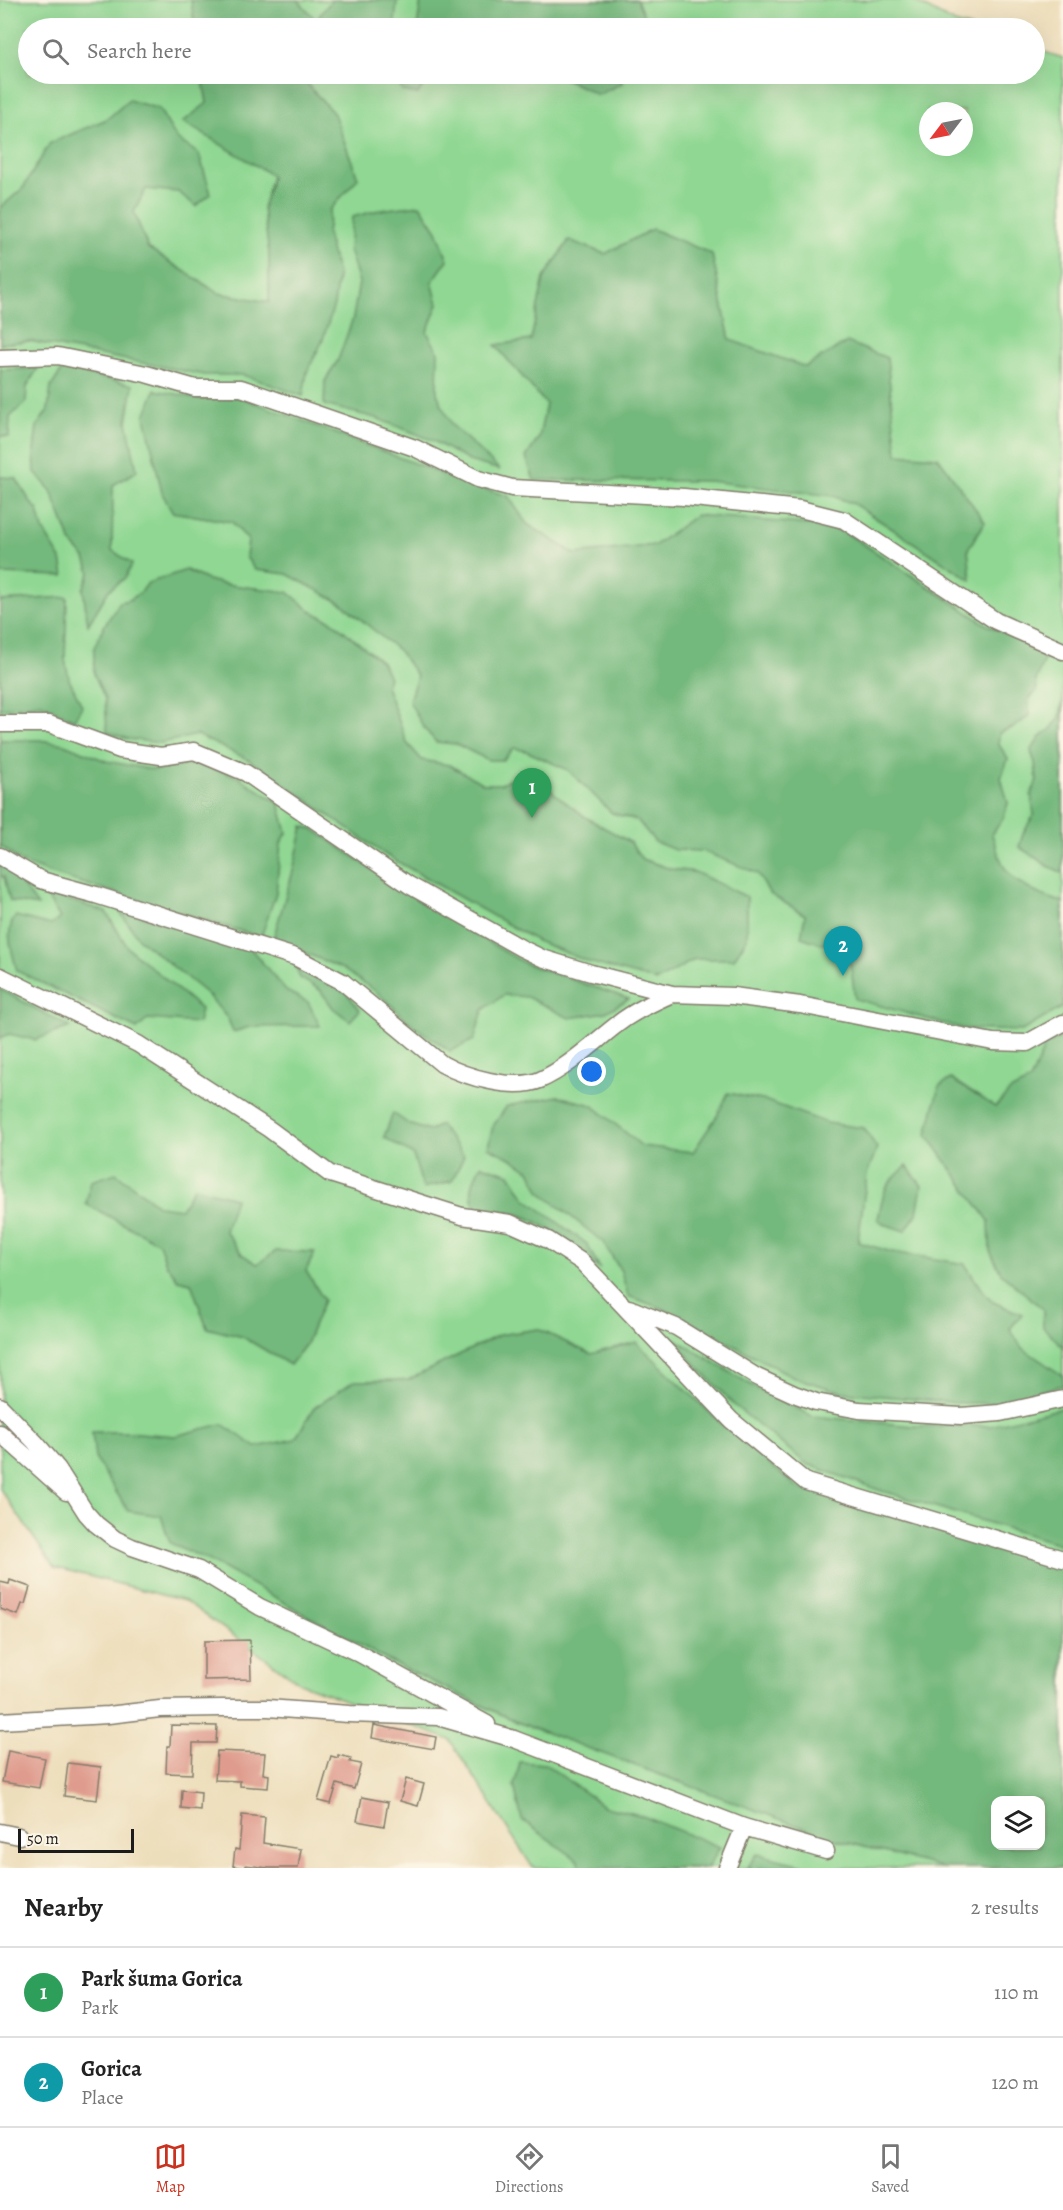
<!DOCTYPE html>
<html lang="en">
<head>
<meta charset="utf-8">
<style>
  :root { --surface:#fff; --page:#f6f6f6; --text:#222; --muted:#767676; --line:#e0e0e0; --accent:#c8321e }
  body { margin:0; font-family:Alegreya,serif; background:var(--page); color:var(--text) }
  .controls { position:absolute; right:18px; bottom:18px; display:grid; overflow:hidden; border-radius:12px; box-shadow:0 6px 24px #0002 }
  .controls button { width:54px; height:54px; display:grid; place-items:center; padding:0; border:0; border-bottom:2px solid var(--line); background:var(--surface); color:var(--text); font:30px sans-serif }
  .compass { position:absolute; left:919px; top:102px; width:54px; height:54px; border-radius:50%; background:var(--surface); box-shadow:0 6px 24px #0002; rotate:238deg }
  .scale { position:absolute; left:18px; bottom:15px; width:116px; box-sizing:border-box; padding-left:6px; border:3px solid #1c1c1c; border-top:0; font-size:16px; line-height:21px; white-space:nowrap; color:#1c1c1c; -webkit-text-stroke:4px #fcf5e5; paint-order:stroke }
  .you { position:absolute; left:592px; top:1072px; width:21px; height:21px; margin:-15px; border:4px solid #fff; border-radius:50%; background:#1a73e8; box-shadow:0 0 0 9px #1a73e833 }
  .badge { display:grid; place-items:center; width:39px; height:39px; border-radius:50%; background:var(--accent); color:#fff; font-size:20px; font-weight:700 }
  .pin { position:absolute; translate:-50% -50px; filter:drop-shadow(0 2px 3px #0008) }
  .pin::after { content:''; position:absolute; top:32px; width:21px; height:18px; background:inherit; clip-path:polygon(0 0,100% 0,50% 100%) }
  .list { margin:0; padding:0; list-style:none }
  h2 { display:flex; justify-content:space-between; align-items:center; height:78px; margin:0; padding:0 24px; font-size:26px }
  h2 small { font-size:20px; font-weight:400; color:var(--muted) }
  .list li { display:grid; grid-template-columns:39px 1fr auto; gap:18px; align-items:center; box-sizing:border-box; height:90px; padding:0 24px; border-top:2px solid var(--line) }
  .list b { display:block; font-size:22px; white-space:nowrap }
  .list p { margin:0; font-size:20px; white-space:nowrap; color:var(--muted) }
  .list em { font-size:20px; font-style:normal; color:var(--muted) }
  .icon { flex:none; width:33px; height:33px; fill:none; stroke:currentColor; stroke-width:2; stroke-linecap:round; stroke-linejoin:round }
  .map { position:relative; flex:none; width:1063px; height:1868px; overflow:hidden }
  .search { position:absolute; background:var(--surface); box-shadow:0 6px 24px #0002; left:18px; right:18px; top:18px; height:66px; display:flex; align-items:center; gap:15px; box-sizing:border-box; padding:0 21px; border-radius:33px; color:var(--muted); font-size:22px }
  .sheet { height:258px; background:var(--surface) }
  nav { display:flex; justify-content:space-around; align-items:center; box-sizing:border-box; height:84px; border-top:2px solid var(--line); background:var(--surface); font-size:16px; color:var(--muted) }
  nav a { display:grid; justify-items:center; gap:3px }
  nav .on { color:var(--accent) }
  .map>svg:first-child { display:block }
  .green { fill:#8fd792; stroke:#567a57; stroke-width:1.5; fill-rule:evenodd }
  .forest { fill:#73b87c; stroke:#486a4c; stroke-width:1.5; fill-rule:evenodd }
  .building { fill:#df9c8e }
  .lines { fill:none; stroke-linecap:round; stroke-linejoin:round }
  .minor-casing { stroke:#847d6c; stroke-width:19 }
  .minor { stroke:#fff; stroke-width:16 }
</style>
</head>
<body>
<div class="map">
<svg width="1063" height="1868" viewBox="0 0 1063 1868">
  <rect width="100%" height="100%" fill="#fcf5e5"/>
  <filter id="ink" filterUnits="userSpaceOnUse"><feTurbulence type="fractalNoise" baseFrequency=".0167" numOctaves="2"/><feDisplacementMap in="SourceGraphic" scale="12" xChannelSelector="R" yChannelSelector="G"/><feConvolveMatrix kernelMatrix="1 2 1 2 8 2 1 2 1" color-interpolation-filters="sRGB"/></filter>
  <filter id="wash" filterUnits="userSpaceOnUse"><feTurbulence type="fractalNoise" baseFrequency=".008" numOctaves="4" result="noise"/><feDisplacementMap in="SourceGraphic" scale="24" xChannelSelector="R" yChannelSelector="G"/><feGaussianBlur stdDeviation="1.35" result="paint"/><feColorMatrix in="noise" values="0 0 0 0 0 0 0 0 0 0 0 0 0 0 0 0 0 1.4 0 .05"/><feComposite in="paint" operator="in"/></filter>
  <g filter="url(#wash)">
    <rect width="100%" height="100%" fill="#eddebb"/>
    <!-- green -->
    <path class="green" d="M0,0H912L955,23L972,28H28V74H1034L1035,49L1063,58V1868H533L450,1740L300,1683L185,1601L54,1567L0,1489ZM928,111H964V147H928ZM996,1800H1040V1846H996Z"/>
    <!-- forest -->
    <path class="forest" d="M191,0H298L316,20L332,0H397L395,21L389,28H195Z
      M421,0H637L647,23L637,28H417Z
      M202,74H306L307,84L334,114L358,178L330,210L327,234L338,276L334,305L322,342L307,372L303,396L243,375H205L29,341L0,344V208L23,188L50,143L107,119L129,100L159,109L177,139L199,154L211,194L196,206L178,192L146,189L134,212L148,248L218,293L269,302V254L263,208L272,175L183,122L207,103Z
      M395,74H430L418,94L402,91Z
      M555,74H621L622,83L598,95Z
      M420,205L437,231L448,260L432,282L438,304L427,332L438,352L437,393L444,410L453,426L500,470L469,461L432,440L376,418L324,405L325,381L338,360L353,318L359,282L349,250L352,217L379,210Z
      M652,229L712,254L730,340L805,367L847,342L887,358L897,454L938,457L985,522L968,549L971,580L854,504L833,496L709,481L534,480L526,457L539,438L546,404L495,345L531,340L544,278L569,240L605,254Z
      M38,368L27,386L26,402L10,417L9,437L0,436V370Z
      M63,368L133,385L127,422L137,471L113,485L112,550L132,564L125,578L109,590L88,625L83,589L90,573L85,558L72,544L51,491L35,472L34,451L37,426L48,410L51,387Z
      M155,390L202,399L237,396L477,487L508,496L527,524L575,554L655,545L696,515L824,526L845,532L987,625L1047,652L1036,680L1037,691L1029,699V716L1013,728L1000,732L998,743L1008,759L1001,778L1008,803L1003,819L992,834C996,847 999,859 1006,870C1018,886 1044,898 1063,902V1007L1022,1031L964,1029L855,999L851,967L840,941L822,944L801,937L805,915L770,894L757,873L702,851L675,850L655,842L638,821L612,813L568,770L526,751L514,748L503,760H488L456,744L436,742L424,728L409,701L417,676L399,651L341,603L287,574L255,570L246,557L248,540L232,522L172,512L162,493L145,416Z
      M0,477L16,478L31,503L38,510L43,530L61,559L64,576L0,574Z
      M186,570L205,579L223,584L288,592L311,611L333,622L382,662L389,678L386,686L407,743L422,760L449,765L484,784H501L531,767L553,792L568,804L587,818L630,842L642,859L671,869L695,872L747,897V938L734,959H695L657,981L589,962L537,941L386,855L249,760L197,735L160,743L128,739L107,732L105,699L94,674V648L104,626L120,602L129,600L142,591L148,583Z
      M67,597L65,659L69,679L82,706L74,720L41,703L0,709V601Z
      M1063,698V873L1048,866L1019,847L1023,834L1034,814L1031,794L1037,781L1035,763L1031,751L1040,737L1051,729L1060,717Z
      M0,740H40L64,744L106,761L154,770L199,763L238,777L279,803L287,833L281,843L276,893L261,937L53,874L21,862L0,845Z
      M303,826L314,830L429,907L524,963L629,999L606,1012L569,1018L527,997L504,995L483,1010L474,1040L450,1051L414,1026L378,993L343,969L273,939L293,871Z
      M0,865L12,871L38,906L10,901L4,877L0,876Z
      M44,892L106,912L128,948L201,1009L198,1023L148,1019L137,1029L17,971C13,954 3,931 16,916L51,925L60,918Z
      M117,908L251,949L286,991L308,1002L320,1026L250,1027L233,1032L228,1019L207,994L139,939Z
      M296,967L346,992L360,1010L350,1021L333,1008L320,990L300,978Z
      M0,989L70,1027L35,1040L9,1034L0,1038Z
      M1063,1036V1347L1043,1327V1309L1001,1273L990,1251L989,1221L927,1135L939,1086L951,1079L995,1107L1010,1091L1030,1081L1045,1045Z
      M728,1093L767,1101L827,1123L864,1128L877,1148L867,1174L858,1242L892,1252L965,1264L979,1286L993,1302L1022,1314L1010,1329L1022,1348L1063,1376V1385L998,1403H957L842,1392L796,1378L666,1310L628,1296L621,1271L603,1242L539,1191L531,1172L512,1159L488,1147L493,1126L507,1106L558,1096L592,1105L642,1146L693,1152L717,1116Z
      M393,1113L409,1124L429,1131L440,1125L464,1156L452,1181L423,1188L413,1155L384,1137Z
      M481,1165L510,1174L525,1198L587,1244L600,1269C577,1251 553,1228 526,1217C510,1211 494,1211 478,1211C466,1195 473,1180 481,1165Z
      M907,1166L922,1186L917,1214L905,1231L884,1224L878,1219C884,1190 883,1186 907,1166Z
      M116,1173L159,1206L181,1209L194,1187L235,1198L225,1231L242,1254L257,1264L276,1251L315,1252L306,1271L324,1300L306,1344L290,1365L243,1337L207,1328L191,1283L178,1280L166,1264L159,1243L86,1204L91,1181Z
      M538,1329L591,1354L636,1342L725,1427L797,1487L1063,1567V1868H944L834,1839L517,1722L389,1661L210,1561L170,1543L161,1516L128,1511L95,1458L92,1432H126L175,1436L222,1424L256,1447L295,1439L314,1408L354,1381L408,1380L499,1335ZM996,1800H1040V1846H996Z
      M667,1334L758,1389L812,1416L913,1426H990L1063,1408V1545L882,1491L807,1464L735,1406Z
      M520,1762L545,1764L605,1807L640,1815L720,1847L707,1868H580L579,1861L522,1820L514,1786Z
      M757,1854L815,1868H747Z"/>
    <g id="blocks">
      <!-- building -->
      <path class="building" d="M10,1580L30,1587L25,1604H22L18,1615L0,1609V1582L9,1584Z
        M250,1640L251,1679L204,1680V1641Z
        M171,1725L217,1726L216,1743H193L192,1774L166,1773L167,1746H170Z
        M374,1725L436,1737L434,1749L372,1738Z
        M8,1751L45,1758L39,1788L2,1782Z
        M217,1751L265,1753L263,1774L269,1775L268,1788L240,1786V1781L215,1780Z
        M338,1755L351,1758L350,1762L361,1764L354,1789L337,1784L331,1804L318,1801L331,1756L338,1758Z
        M68,1763L101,1767L97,1800L64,1796Z
        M406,1779L424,1784L418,1806L400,1801Z
        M182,1790L201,1792L200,1810L181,1808Z
        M362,1797L388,1802L384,1826L357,1821Z
        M242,1815L265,1817L263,1843L301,1849L298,1868H268L246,1865V1868L233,1866L235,1849L239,1850Z"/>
    </g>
  </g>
  <g filter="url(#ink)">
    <use href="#blocks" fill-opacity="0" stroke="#847d6c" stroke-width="1.5"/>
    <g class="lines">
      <!-- minor casing -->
      <g class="minor-casing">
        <path id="minor" d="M0,358L58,356L146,374L195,388H241L415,448L478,479L512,488L684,497L800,509L844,520L996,621L1063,651
          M0,724H49L120,750L161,756L194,751L246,773L409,885L521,948L542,958L591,973L672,994L733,996L800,1005L993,1042L1027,1043L1063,1023
          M0,856L41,880L96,895L295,957L343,982L442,1064C465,1077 514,1091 540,1080C569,1067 594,1042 619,1023C634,1011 654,1002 672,994
          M0,976L138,1044L269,1129L330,1174L462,1216L510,1223L548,1240L582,1262L731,1420L806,1482L1063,1559
          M629,1308L676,1327L757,1377L794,1394L816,1402L859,1410L961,1416L1000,1413L1063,1399
          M0,1406L35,1442L58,1469L86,1513L96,1524L115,1539L132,1547L199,1570L260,1607L360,1654L487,1724
          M0,1433L66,1492
          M0,1721L108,1715L160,1709L221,1708H268L349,1714L438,1717L514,1739L744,1827L826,1851
          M0,1832L19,1836
          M727,1868L744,1827"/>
      </g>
      <!-- minor -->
      <use href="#minor" class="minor"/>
    </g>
  </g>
</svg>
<div class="controls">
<button><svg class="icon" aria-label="layers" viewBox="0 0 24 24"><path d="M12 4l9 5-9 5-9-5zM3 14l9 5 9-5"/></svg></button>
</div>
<svg class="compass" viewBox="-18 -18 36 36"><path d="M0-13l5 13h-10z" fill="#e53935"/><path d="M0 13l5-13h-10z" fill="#767676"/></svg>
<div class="scale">50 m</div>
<div class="you"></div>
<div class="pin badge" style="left:532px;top:818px;background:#2e9e5b">1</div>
<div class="pin badge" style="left:843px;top:976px;background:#0f9aa8">2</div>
<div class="search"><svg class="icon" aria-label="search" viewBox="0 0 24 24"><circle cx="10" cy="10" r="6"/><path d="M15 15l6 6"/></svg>Search here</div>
</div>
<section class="sheet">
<h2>Nearby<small>2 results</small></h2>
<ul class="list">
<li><span class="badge" style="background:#2e9e5b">1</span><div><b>Park šuma Gorica</b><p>Park</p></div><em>110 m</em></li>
<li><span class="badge" style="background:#0f9aa8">2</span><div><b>Gorica</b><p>Place</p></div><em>120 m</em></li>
</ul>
</section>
<nav>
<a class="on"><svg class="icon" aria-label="map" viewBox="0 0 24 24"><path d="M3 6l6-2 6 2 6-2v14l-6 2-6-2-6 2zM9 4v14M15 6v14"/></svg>Map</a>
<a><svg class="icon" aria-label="directions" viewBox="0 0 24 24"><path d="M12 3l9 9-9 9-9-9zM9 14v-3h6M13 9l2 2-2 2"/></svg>Directions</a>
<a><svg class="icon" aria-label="saved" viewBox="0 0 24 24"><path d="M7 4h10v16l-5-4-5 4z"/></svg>Saved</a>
</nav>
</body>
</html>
